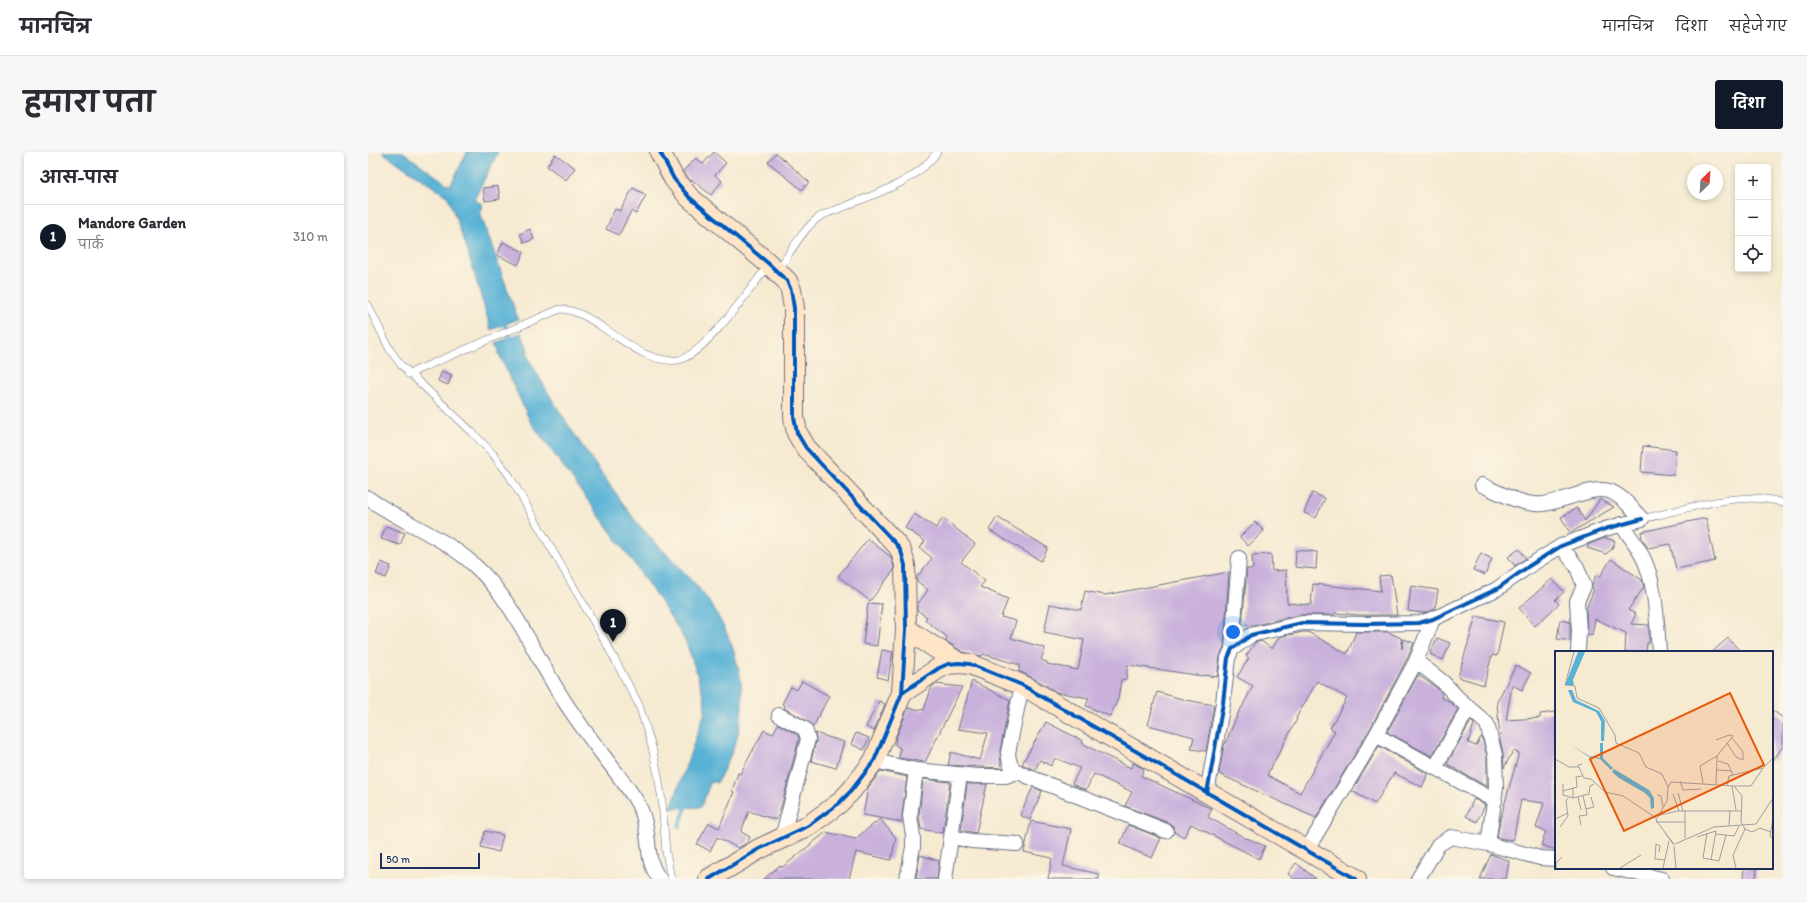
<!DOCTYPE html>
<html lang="hi">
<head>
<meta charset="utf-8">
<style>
  :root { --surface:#fff; --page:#f7f7f7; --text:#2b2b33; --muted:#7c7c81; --line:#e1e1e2; --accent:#111827 }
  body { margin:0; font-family:Itim,"Playpen Sans Deva",sans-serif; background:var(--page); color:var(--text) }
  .controls { position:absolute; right:12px; top:12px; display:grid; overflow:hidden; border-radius:4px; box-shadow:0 2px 6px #0003 }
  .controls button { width:36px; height:36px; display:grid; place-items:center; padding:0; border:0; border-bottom:1px solid var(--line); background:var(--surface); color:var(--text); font:20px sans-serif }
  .compass { position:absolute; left:1319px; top:12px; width:36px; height:36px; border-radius:50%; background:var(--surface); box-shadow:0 2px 6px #0003; rotate:25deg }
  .scale { position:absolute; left:12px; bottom:10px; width:100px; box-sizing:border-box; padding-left:4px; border:2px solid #1b2f5e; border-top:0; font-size:11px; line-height:14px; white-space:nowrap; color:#1b2f5e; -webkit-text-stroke:3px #fcf5e5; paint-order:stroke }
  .you { position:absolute; left:865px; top:480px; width:14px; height:14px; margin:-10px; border:3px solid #fff; border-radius:50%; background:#1a73e8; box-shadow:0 0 0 6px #1a73e833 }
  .badge { display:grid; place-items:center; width:26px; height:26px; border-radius:50%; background:var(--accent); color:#fff; font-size:13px; font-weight:700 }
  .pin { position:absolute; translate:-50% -33px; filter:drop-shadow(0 1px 2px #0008) }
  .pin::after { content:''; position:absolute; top:21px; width:14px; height:12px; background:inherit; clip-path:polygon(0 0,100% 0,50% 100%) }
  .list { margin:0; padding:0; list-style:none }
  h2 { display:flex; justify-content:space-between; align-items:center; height:52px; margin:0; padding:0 16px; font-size:17px }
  h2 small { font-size:13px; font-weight:400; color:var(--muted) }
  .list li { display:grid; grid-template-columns:26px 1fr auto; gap:12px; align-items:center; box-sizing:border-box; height:64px; padding:0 16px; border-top:1px solid var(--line) }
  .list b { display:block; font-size:15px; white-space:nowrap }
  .list p { margin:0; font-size:13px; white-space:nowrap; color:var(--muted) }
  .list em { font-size:13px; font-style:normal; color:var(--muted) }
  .icon { flex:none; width:22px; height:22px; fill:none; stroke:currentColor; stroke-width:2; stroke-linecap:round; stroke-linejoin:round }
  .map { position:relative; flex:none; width:1415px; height:727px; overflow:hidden; border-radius:4px }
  header { display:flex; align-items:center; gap:24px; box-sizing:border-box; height:56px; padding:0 20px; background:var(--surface); border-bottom:1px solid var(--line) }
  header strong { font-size:19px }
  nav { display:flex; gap:22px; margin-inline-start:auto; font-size:14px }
  .intro { display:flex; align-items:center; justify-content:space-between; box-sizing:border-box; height:96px; padding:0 24px }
  h1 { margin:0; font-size:28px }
  .button { padding:10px 18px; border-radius:4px; background:var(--accent); color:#fff; font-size:14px; font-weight:700 }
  main { display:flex; gap:24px; padding:0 24px }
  aside { flex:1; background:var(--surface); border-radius:4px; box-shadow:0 2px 6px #0003 }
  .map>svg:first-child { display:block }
  .water { fill:#59b2d6; stroke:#3a709a }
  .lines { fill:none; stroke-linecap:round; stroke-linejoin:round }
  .stream { stroke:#59b2d6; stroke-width:4 }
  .building { fill:#c9b1dc; fill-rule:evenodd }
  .lane-casing { stroke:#687086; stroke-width:8 }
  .street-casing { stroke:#687086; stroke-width:16 }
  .secondary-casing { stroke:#687086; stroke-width:22 }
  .lane { stroke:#fff; stroke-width:7 }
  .street { stroke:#fff; stroke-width:14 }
  .secondary { stroke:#ffe4c6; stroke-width:20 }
  .cycleway-casing { stroke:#fcf5e5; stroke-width:6 }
  .cycleway { stroke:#0057b8; stroke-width:4 }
  .inset-road { fill:none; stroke:#9e9fa3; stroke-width:1 }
  .view { fill:#e8590c; fill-opacity:0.15; stroke:#e8590c; stroke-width:2 }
  .inset-edge { fill:none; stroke:#1b2f5e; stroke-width:2 }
</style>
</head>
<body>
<header>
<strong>मानचित्र</strong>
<nav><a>मानचित्र</a><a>दिशा</a><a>सहेजे गए</a></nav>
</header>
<div class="intro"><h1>हमारा पता</h1><a class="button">दिशा</a></div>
<main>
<aside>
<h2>आस-पास<small></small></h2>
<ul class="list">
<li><span class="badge">1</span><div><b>Mandore Garden</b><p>पार्क</p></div><em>310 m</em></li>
</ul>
</aside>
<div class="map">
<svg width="1415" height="727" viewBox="0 0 1415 727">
  <rect width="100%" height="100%" fill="#fcf5e5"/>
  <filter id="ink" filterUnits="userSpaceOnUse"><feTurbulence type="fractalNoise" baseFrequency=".025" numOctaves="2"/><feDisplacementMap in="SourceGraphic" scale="8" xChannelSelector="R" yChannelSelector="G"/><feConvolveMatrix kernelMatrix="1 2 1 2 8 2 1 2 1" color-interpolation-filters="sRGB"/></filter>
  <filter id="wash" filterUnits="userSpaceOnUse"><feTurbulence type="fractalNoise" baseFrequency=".012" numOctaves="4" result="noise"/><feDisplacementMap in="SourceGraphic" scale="16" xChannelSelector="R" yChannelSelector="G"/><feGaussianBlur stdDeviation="0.9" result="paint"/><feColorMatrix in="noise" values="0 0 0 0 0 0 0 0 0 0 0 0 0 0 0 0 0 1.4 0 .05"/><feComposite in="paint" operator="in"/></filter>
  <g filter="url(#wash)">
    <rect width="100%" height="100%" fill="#f6ead1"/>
    <!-- water -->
    <path class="water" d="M14,0H35L82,34L99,0H130L106,48L114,52L112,61L150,167L123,178L98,94L80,45Z
      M153,181L159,194L160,205C182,247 207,284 234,322C245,337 255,352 266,367C285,390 308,410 328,433C360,470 381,523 372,572C369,593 358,613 349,631L343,629L333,655L303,656L337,560L336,545L328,519L319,493L310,476L265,410L162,269L130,200L132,199L128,191Z"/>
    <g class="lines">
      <!-- stream -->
      <path class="stream" d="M135,167L143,189
        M311,674L320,650"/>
    </g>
    <g id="blocks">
      <!-- building -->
      <path class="building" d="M346,0L358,11L347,23L354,29L343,43L324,28L323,29L315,19L328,6L335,12Z
        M408,1L441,30L434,38L400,10Z
        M187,2L207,16L198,28L179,14Z
        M130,34L132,47L117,49L115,36Z
        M265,36L278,43L268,62L263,59L251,83L238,77L247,57L252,59Z
        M162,77L166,87L156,91L152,82Z
        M135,90L156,100L150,113L129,103Z
        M74,219L84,223L80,233L70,229Z
        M1275,294L1308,298L1306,323L1273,320Z
        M944,341L957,346L948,366L936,361Z
        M1232,347L1246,355L1202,381L1193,365L1209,356L1217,369Z
        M546,362L568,376L575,366L607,392L593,410L617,429L612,435L640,447L633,465L648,469L643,486L677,496L673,508L679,510V512L710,518L716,488L676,480L682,452L713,458L717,439L737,443L861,420L856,495L852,505L849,525L836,523L835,524L760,513L758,527L753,528L750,547L742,564L718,554L721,546L688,540L676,532L651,519L652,513L615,502L614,504L595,500L578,489L579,485L557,468L559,465L549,458V453L560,438L549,429V425L564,406L552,396L557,389L537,376Z
        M629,365L680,396L673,409L621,378Z
        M1338,366L1347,409L1308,417L1302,392L1280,396L1274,387L1273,380Z
        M887,370L896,379L880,394L872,385Z
        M18,374L37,381L32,393L13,387Z
        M1237,386L1247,389L1244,397L1238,402L1219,396L1221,392Z
        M500,387L523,405L526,415V418L502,449L470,424Z
        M1151,397L1158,406L1147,414L1140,405Z
        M928,398L949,400L948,417L927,415Z
        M1113,401L1124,407L1117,423L1105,418Z
        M903,402L904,419L918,418L919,451L943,453L945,432L1013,439L1011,424L1023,423L1029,463H992L967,461L966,463H934L915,466H916L889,473H874L879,417H885L884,403Z
        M1243,407L1274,428L1276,435L1260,458L1268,462L1263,472L1281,473V491H1279L1278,500H1257L1258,481L1227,467L1224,483L1219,482L1218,457L1226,437L1224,436V433L1228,423L1232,425Z
        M13,410L23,414L18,426L8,422Z
        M1184,427L1196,440L1187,448L1191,452L1167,474L1151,456Z
        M1043,434L1070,438L1067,457L1056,461L1040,459Z
        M500,451L514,452L509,494L495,492Z
        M1108,464L1136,470L1129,504L1124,503L1116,533L1090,525Z
        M1192,468L1202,470V489L1189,487Z
        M935,480H940L979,502L988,480H1020L1033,486L1034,497L1036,487L1046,491L1040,505L1001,579L948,666L851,622L856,594L872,557H873L885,534L869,525L881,506L878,504L887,491L893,489L904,497L911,485ZM949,529L979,546L962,576L967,579L932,641L899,623L929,567L928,566Z
        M1069,486L1082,491L1075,508L1062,502Z
        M1360,486L1373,500H1344Z
        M514,498L525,500L520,528L509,525Z
        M1148,513L1163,521L1154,538L1144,533L1138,568L1172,566V562L1188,560V698L1173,693L1178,679L1168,676L1176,651L1153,648L1145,688L1129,686L1132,668L1151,601L1145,599L1136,616L1135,601L1132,587L1129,550Z
        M1050,523L1069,536L1074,542L1073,545L1082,550L1090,557L1064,604L1019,580Z
        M434,529L461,544L445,575L441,570L416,556L417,554L414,552L423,535L429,538Z
        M604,529L642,548L632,599L633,611L632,616L580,613L583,600L612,608L620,581L590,577Z
        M568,532L594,535L557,610L531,606L532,596L527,593L528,586L540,556L556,558L564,534Z
        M789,540L818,548L846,553L838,599L823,597L826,585L780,573Z
        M511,549L517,552L506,579L498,575Z
        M1404,558L1415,566V594L1404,610Z
        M1103,569L1106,572L1100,591L1108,594L1113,585H1114L1119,604V635L1079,612Z
        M678,570L715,589L714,591L736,603L763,616L765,611L776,617L773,624L844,657L840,665L879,687V686L897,694L891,707L823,672L816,685L806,680L805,674L801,671L757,654L764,640L726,622L718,638L704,632L712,616L687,606L683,614L672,608L667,618L654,612Z
        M410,572L430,583L431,587L414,652L408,668L381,659L373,680L382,685L379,691L370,696L349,685L342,699L329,692L341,671L351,676L366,640L364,639L370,621L372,622L396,578L405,582Z
        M447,581L476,590L468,616L443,609L448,589Z
        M488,581L501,586L496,598L483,592Z
        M1011,594L1060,622L1054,635L1026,621L1007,652L984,639Z
        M513,619L539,625L534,663V670L495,663L500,636Z
        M555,627L582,630L575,681L553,677L551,664Z
        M599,632H619L608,681L593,678Z
        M665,635L674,639L662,668L652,663Z
        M1106,647L1117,653L1109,670L1098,664Z
        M512,667L528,686L523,708L488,700L481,727H396L411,714L415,715L458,680L487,687Z
        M663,669L703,677L695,714L731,722V727H680L684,706L656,700Z
        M760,673L793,686L784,706L752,692Z
        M117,679L135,683L131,700L113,695Z
        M1123,702L1141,709L1138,727H1112Z
        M552,703L571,709L569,727H548Z
        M928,711L948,727H926L920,722Z
        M1376,716H1389L1388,727H1375Z"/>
    </g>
  </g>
  <g filter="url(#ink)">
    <use href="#blocks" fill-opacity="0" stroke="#687086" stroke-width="1"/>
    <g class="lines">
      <!-- lane casing -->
      <g class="lane-casing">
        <path id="lane" d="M409,119C421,103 434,78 450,66C457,61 468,58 476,55C508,41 549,30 569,0
          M0,153L22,198L33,213L104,280L125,302L141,323L238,491L271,553L284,595L290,623L294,649L298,700L303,727
          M40,222L192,157C213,158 229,172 246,183C265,196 286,211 310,208C336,204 383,135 400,114
          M1274,367C1315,358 1374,337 1415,351"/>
      </g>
      <!-- street casing -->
      <g class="street-casing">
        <path id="street" d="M1114,333C1132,341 1155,354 1175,352C1194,350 1223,334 1241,339C1254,343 1265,358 1274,367
          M0,346C33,370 74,384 105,412C144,446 163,496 190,539C212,576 241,609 266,645C271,653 275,661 277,671C282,690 278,711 292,727
          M1253,372C1259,381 1267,390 1272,400C1288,426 1289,470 1291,500
          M1193,394L1209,415L1216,434L1209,449L1211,479L1210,500
          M864,497L871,406
          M1048,509L1075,530L1090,546L1119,572L1127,603L1128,636L1120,692
          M654,533L640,601C642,617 645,618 659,624L798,679
          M411,563L437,577L440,587L414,686
          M1008,583L1127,649
          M506,609L548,618L609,624H638L649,620
          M1067,616L1101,555
          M839,641L855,551L860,506L864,497L883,483L934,471L997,472L1051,471L1065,467L1129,437L1161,414L1193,394L1237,377L1274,367
          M584,685L603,689L649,692
          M938,699L1008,583L1048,509L1065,467
          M1245,716L1294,727
          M539,727L545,695V684L542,664L548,618
          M577,727L592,623
          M1050,727L1070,693L1083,685L1120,692L1172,706L1188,707"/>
      </g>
      <!-- secondary casing -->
      <g class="secondary-casing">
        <path id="secondary" d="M292,0L306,27L321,45L401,112L419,129L423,138L426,156V265L429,281L438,296L529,393L533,399L537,413L538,477L534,541
          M538,477L591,511
          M341,727L391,697L440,674L470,652L483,639L506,609L534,541L571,516L580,512L591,511L602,512L654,533L988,727"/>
      </g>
      <!-- lane -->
      <use href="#lane" class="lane"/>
      <!-- street -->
      <use href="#street" class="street"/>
      <!-- secondary -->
      <use href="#secondary" class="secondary"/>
      <!-- cycleway casing -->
      <g class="cycleway-casing">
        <path id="cycleway" d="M292,0L306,27L321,45L401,112L419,129L423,138L426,156V265L429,281L438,296L529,393L533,399L537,413L538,477L534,541
          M839,641L855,551L860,506L864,497L883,483L934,471L997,472L1051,471L1065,467L1129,437L1161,414L1193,394L1237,377L1274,367
          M341,727L391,697L440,674L470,652L483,639L506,609L534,541L571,516L580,512L591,511L602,512L654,533L988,727"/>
      </g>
      <!-- cycleway -->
      <use href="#cycleway" class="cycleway"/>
    </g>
  </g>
  <!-- overview -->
  <g transform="translate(1187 499)">
    <rect width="218" height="218" fill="#f6ead1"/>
    <path d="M23,1H30L18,29L19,34H10ZM13,39H17L21,49L44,60L50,70L49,90H46V70L41,61L18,51ZM45,92H48V107L58,117L56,119L45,108L34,106L16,94L34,105L45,107ZM59,118L94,139L99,147V157L96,158L95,147L90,142L64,127L57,121Z" fill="#59b2d6"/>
    <path class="inset-road" d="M19,1L10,34L20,35L22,47L44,57L60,84L61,92L84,102L91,116L107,123L113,136M161,89L174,84L178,85M172,92L181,106L188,109V101L177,87M0,108L14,116H24M163,110L173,113L178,124M27,113L23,114L29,127L36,128L50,141L68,145L101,167M162,119L177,120M125,130L128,139L146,138M148,132L145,115L162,105L178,85M8,133V140L22,136L21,126L27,125M161,133L162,105M172,135L174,125L207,117M177,135L181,159M179,135H196L208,117L218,107M8,140V144L18,147V137M123,142L128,160M118,143L124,160M102,144L106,145L108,156M28,145L31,158L39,156L36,146M23,146L26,159M18,147L34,143L35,135L39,133M102,165L122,160H187M218,167L215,185L218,188M0,168L13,162M101,171H130M26,174L24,165L32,164L31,158M174,174L175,159M5,176L13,165L11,150L13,147M190,178L197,181L205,177L216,181M110,182L119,193M152,182L148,207L164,210L171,184M161,183L179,185L184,175M142,186L161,180L156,209M130,187V160M120,193L159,176L201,173L218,147M119,194L101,169L112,150L113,137L116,131L179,135L187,145L186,171L190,178L178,204L181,217M119,195L121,217M104,201L105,195L101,193L100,208L110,209M1,217V212L7,206M65,217L86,204M108,217L114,190"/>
    <path class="view" d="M175,42L209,114L69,180L35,108Z"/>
    <rect width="218" height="218" class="inset-edge"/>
  </g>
</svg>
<div class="controls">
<button>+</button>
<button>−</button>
<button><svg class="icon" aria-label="locate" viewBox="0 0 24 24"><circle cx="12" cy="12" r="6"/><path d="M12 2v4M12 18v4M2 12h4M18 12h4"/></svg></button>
</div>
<svg class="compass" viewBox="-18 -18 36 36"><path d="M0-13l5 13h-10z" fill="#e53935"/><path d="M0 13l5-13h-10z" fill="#7c7c81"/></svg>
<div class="scale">50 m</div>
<div class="you"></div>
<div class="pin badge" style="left:245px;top:490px">1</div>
</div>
</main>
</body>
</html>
